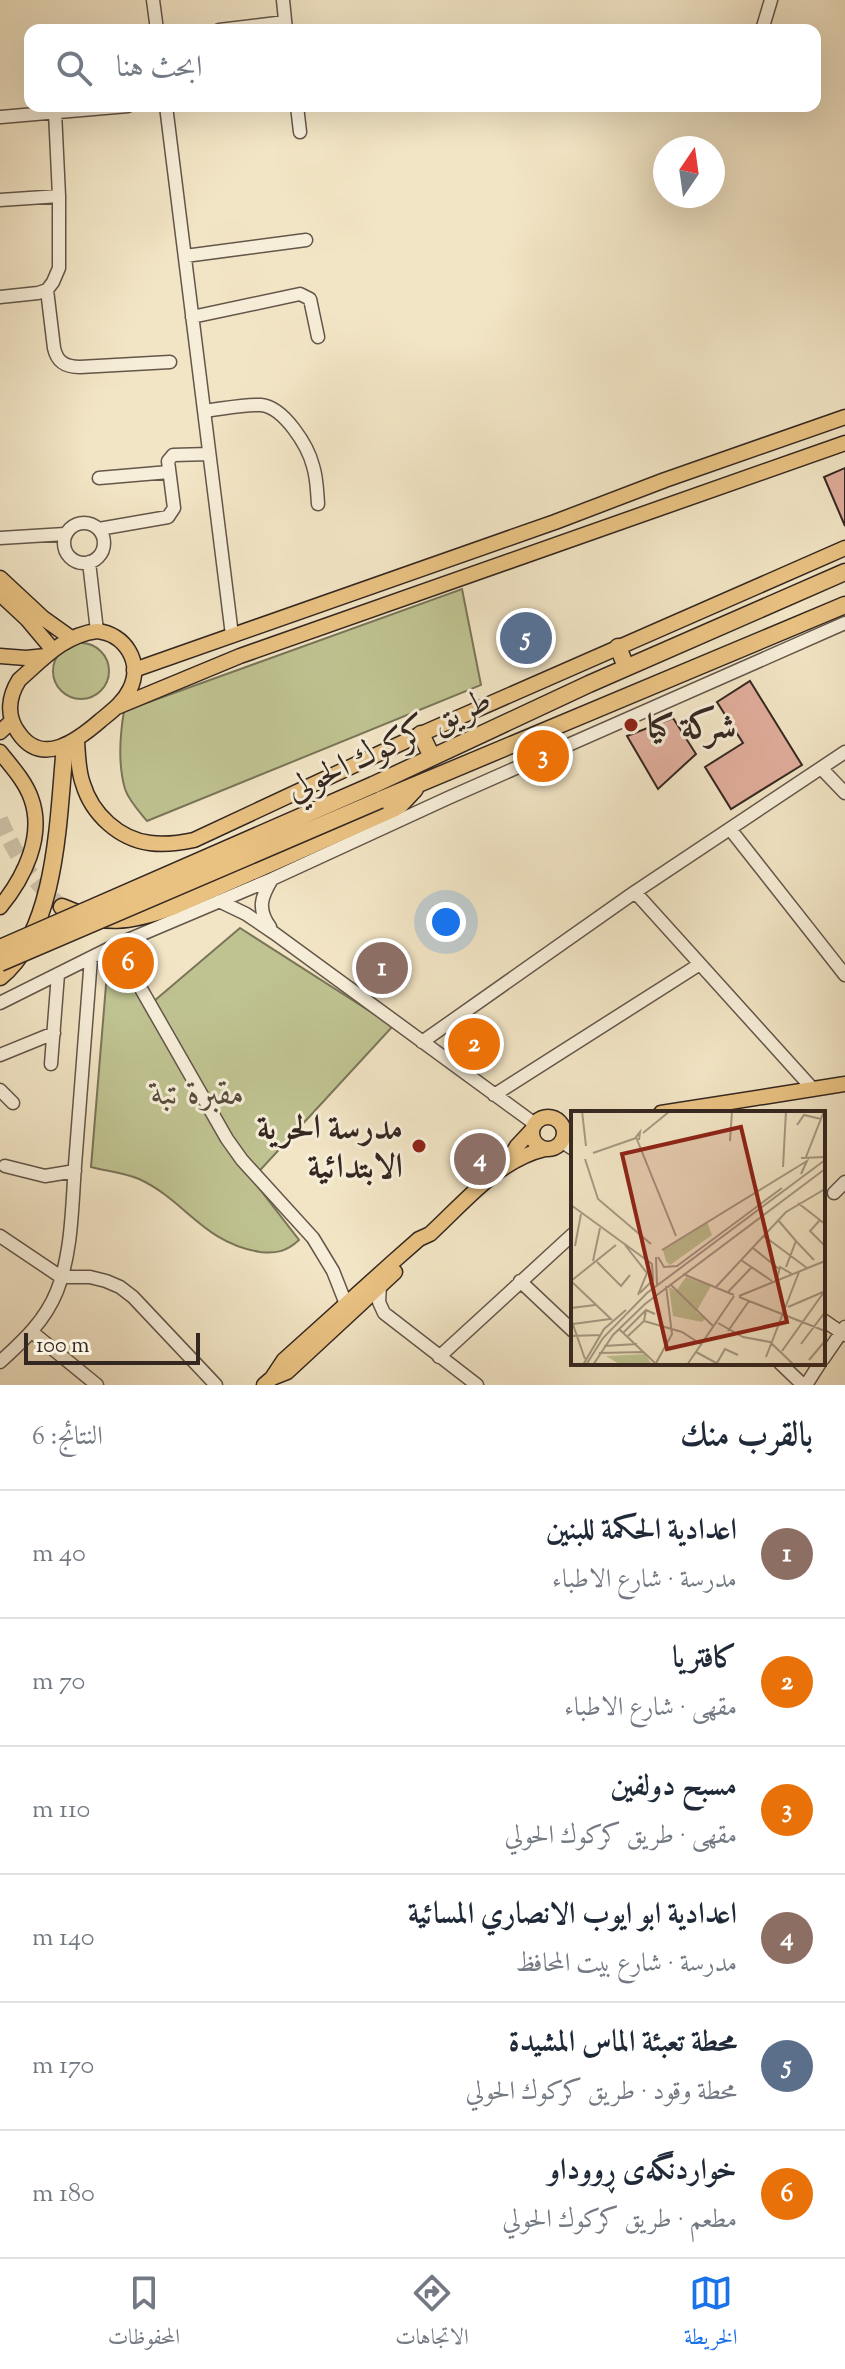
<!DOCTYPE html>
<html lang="ar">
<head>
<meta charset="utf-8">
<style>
  :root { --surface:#fff; --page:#f6f6f7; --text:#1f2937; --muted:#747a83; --line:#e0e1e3; --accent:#1a73e8 }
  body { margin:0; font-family:"Sorts Mill Goudy",Amiri,serif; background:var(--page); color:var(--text); direction:rtl }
  .compass { position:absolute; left:653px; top:136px; width:72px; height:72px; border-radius:50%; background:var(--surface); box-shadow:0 8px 32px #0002; rotate:13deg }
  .scale { position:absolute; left:24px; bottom:20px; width:176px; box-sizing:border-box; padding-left:8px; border:4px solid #342721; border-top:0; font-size:22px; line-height:28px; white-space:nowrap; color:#342721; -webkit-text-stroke:6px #f7eed9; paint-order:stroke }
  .you { position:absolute; left:446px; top:922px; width:28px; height:28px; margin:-20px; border:6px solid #fff; border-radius:50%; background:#1a73e8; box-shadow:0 0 0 12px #1a73e833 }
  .badge { display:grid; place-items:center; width:52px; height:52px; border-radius:50%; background:var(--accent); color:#fff; font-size:26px; font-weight:700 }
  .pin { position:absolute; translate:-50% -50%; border:4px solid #fff; box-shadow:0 2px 8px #0006 }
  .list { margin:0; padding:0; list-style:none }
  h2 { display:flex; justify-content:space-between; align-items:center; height:104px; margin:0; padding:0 32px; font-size:34px }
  h2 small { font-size:26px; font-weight:400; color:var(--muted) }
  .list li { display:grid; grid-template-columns:52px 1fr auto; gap:24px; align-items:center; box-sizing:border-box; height:128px; padding:0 32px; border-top:2px solid var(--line) }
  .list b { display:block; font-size:30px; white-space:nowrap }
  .list p { margin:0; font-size:26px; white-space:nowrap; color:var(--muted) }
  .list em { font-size:26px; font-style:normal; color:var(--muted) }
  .icon { flex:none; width:44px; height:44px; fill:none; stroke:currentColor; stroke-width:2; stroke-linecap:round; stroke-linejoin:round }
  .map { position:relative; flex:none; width:845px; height:1385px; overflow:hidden; direction:ltr }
  .search { position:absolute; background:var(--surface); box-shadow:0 8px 32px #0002; left:24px; right:24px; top:24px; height:88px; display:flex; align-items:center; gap:20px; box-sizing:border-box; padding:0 28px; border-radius:16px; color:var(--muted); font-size:30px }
  .sheet { height:872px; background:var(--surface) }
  nav { display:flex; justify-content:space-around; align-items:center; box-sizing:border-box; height:112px; border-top:2px solid var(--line); background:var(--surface); font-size:22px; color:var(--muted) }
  nav a { display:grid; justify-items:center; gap:4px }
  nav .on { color:var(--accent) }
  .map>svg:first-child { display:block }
  .green { fill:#bfc391; stroke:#7a7559; stroke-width:2 }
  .building { fill:#e0ad9b; stroke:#342721; stroke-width:2 }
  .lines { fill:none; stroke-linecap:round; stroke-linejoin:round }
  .highway-tunnel { stroke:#ccbfa4; stroke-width:16; stroke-dasharray:16 8; stroke-linecap:butt }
  .minor-casing { stroke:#64564a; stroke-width:15 }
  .major-casing { stroke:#342721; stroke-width:17 }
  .highway-casing { stroke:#342721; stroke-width:19 }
  .minor { stroke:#f7eed9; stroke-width:12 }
  .major { stroke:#e9c282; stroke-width:14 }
  .highway { stroke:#e9c282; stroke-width:16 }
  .highway-bridge-casing { stroke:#342721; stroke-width:19; stroke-linecap:butt }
  .highway-bridge { stroke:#e9c282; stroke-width:16 }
  .poi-dot { fill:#8f2418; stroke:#f7eed9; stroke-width:3 }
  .labels { text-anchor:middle; stroke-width:6; stroke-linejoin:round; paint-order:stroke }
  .poi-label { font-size:34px; font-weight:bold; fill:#342721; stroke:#f7eed9; text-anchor:start }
  .street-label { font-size:34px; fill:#342721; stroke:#f7eed9 }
  .park-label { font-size:34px; font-style:italic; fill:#574e3d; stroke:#f7eed9 }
  .inset-road { fill:none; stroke:#a69983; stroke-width:2 }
  .view { fill:#8f2418; fill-opacity:0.15; stroke:#8f2418; stroke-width:4 }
  .inset-edge { fill:none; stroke:#342721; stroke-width:4 }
</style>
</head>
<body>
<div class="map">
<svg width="845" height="1385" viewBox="0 0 845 1385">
  <rect width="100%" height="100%" fill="#f2e5c5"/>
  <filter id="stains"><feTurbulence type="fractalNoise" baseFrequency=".0025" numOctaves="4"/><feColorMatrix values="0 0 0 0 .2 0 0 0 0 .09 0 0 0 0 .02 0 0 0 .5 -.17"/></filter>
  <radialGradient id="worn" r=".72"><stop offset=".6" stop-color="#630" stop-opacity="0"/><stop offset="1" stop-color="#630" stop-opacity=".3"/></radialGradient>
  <!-- green -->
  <path class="green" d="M462,589L481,685L147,821C139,811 129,801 125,789C118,765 120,735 124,711Z
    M53 671a28 28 0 1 1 56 0a28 28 0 1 1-56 0Z
    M240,928L393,1026L252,1179L299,1240C287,1251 277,1254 260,1252C203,1243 185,1200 139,1179C125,1173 106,1171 91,1167L106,985L110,967L120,963L147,1007Z"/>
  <!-- building -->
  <path class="building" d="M845,468V526L824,477Z
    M750,681L802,765L731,809L705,767L743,743L717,702Z
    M673,718L696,754L658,789L627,736Z"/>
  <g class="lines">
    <!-- highway-tunnel -->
    <path class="highway-tunnel" d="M0,819C14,853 33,883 62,907"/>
    <!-- minor casing -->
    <g class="minor-casing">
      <path id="minor" d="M153,0L157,30
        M283,0L286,30
        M219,30L285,22
        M762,30L771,0
        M166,106L232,635
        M297,106L300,132
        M1,117L128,106
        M0,200L59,196
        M185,256L306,240
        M47,290L54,348C57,362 65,367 80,367L170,362
        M0,297L38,293L47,290L53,282L59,268V196L55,112
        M192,317L300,294L310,299L318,337
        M204,411C222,409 243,404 261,405C284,407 308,446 313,466C317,478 317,491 318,504
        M99,478L169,472
        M64 543a20 20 0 1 1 40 0a20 20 0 1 1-40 0Z
        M99,529L168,517L174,508L168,461L173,455L209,454
        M0,538L65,534
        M89,562L97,631
        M821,768L845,793
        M730,829L845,975
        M635,892L812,1088
        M219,901L246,914L274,933L535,1124
        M270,927C257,909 261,897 272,879
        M116,945L227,1139L242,1160L313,1238L333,1271L346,1304
        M0,1003L116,945L272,879L448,798L845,623
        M422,1042L635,892L845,752
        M0,1055L54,1033
        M51,1064L58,974
        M0,1090L13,1103
        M494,1095L700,964
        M562,1142L573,1149
        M5,1166L45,1176L75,1171
        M834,1193L845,1182
        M0,1236L61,1277H90L106,1281L120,1287L133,1297L216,1385
        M520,1281L573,1331
        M380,1286L379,1302L384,1313L477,1385
        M823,1320L845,1335
        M32,1332L97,1385
        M439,1357L573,1234
        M823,1359L845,1327
        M0,1362C23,1341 45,1321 57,1291C72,1253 72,1206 75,1165C80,1096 86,1027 91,958
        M780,1363L803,1385
        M806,1385L820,1363"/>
    </g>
    <!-- major casing -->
    <g class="major-casing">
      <path id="major" d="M0,578L43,618L71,638
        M0,594L27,619L53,650
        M97,631C125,634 143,662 130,689C124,702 112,711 101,720C78,740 42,768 18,732C6,715 9,696 19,680C43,659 64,635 97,631Z
        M0,656L26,658L46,656
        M134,670L555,522L665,480L845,417
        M117,707L240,656L845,443
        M0,732L12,721
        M77,741C78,755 78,771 83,784C92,814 119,839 150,843C165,845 180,843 194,840L421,734L845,548
        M0,752C11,766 25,781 31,798C45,836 24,878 0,907
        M661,1113L845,1084
        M532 1133a16 16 0 1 1 32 0a16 16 0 1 1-32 0Z
        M506,1165L517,1146L532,1130
        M272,1378L287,1372L395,1272
        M264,1385L272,1378L284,1360L394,1261L419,1239L430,1234C465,1202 498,1160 545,1149"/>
    </g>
    <!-- highway casing -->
    <g class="highway-casing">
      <path id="highway" d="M618,647L626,667
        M421,734L432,757
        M373,785L589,684L845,572
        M380,800L845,605
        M62,907C104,926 130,922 172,907L393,809L400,805L415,789
        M0,977C58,930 58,816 65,746"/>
    </g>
    <!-- minor -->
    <use href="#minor" class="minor"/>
    <!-- major -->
    <use href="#major" class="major"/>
    <!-- highway -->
    <use href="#highway" class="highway"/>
    <!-- highway-bridge casing -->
    <g class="highway-bridge-casing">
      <path id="highway-bridge" d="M0,948L373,785
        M0,963L380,800"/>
    </g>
    <!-- highway-bridge -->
    <use href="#highway-bridge" class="highway-bridge"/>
  </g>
  <!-- markers -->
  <g class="poi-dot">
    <circle cx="631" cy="725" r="8"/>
    <circle cx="419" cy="1146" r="8"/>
  </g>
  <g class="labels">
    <!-- poi labels -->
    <g class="poi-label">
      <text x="647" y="737">شركة كيا</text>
      <text x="403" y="1138" text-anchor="end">مدرسة الحرية<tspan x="403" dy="39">الابتدائية</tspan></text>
    </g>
    <!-- street labels -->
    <g class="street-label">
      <text transform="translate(388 743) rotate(-25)" y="12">طريق كركوك الحولي</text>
    </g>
    <!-- park labels -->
    <g class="park-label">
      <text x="198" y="1104">مقبرة تبة</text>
    </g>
  </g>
  <!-- overview -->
  <g transform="translate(571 1111)">
    <rect width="254" height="254" fill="#f2e5c5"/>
    <path d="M136,111L141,124L99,154L95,150L92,139ZM115,166L140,175L125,201L134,208L131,211L102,205L98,176L105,180ZM74,243L81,254H50L35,245Z" fill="#bfc391"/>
    <path class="inset-road" d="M11,0L15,35M226,14L233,4L250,8M72,22L99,0M68,29L69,21L65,26L105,125M159,30L161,0M22,42L65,27M235,46L253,0M230,47L254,46M14,48L27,88L80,133M212,56L215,0M227,92L254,113M0,94L81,153L82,169L69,182M207,109L225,130M249,109L239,120L253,134M193,125L236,157M54,134L76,162L67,184M4,135L10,103M182,137L208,158M91,139L236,50L230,63M85,146L86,174M87,146L93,156L106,155L211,77M170,149L201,170M22,150L29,117M26,151L50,175L59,164M215,156L225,130L243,149M112,163L163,184M206,168L209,156L221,163M99,173L143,216M145,176L215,101L254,78M157,181L181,156M168,185L254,150M168,186L254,220M217,196L252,181M0,197L24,194M0,208L14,248M41,209L0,170L45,134M73,210L111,221L131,234M147,212L172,226L199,231L223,254M2,213L39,208M48,218L84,252M157,220L178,190M52,222L75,199L84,203M0,225L29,224M57,225L73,210L75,199M230,233L254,201M33,235L66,233M211,240L253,181M125,241L149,254M28,242L73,241M195,246L228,161M238,249L254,230M146,252L154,238L167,244M12,254L33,218L55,199M15,254L32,227L76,182L254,49M22,254L42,224L74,193L254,58M84,254L101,223L95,175M116,254L163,185"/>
    <path class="view" d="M170,16L216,211L96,238L51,43Z"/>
    <rect width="254" height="254" class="inset-edge"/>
  </g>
  <rect width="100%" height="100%" filter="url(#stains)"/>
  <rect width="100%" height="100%" fill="url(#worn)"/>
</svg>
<svg class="compass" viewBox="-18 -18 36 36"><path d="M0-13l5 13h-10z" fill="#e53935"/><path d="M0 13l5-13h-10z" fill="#747a83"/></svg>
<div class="scale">100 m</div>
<div class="you"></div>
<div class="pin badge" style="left:382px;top:968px;background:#8d6e63">1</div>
<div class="pin badge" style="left:474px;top:1044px;background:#e8710a">2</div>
<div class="pin badge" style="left:543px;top:756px;background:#e8710a">3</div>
<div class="pin badge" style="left:480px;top:1159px;background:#8d6e63">4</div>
<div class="pin badge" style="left:526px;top:638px;background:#5c6f8a">5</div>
<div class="pin badge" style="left:128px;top:963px;background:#e8710a">6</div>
<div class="search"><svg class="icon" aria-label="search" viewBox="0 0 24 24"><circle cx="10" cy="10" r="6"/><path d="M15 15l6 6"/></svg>ابحث هنا</div>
</div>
<section class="sheet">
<h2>بالقرب منك<small>النتائج: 6</small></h2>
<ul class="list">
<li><span class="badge" style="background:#8d6e63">1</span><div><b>اعدادية الحكمة للبنين</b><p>مدرسة · شارع الاطباء</p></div><em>40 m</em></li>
<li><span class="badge" style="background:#e8710a">2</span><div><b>کافتریا</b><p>مقهى · شارع الاطباء</p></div><em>70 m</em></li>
<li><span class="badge" style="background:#e8710a">3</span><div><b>مسبح دولفين</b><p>مقهى · طريق كركوك الحولي</p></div><em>110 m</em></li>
<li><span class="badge" style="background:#8d6e63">4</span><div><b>اعدادية ابو ايوب الانصاري المسائية</b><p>مدرسة · شارع بيت المحافظ</p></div><em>140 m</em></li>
<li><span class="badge" style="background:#5c6f8a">5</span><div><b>محطة تعبئة الماس المشيدة</b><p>محطة وقود · طريق كركوك الحولي</p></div><em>170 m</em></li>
<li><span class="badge" style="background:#e8710a">6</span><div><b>خواردنگەی ڕووداو</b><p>مطعم · طريق كركوك الحولي</p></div><em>180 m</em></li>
</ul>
</section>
<nav>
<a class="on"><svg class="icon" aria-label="map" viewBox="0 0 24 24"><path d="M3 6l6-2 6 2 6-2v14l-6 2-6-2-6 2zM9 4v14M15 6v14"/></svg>الخريطة</a>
<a><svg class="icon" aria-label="directions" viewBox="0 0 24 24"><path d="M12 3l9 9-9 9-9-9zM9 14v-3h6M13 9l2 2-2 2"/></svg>الاتجاهات</a>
<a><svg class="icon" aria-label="saved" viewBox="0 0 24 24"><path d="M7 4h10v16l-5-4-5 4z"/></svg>المحفوظات</a>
</nav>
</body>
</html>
